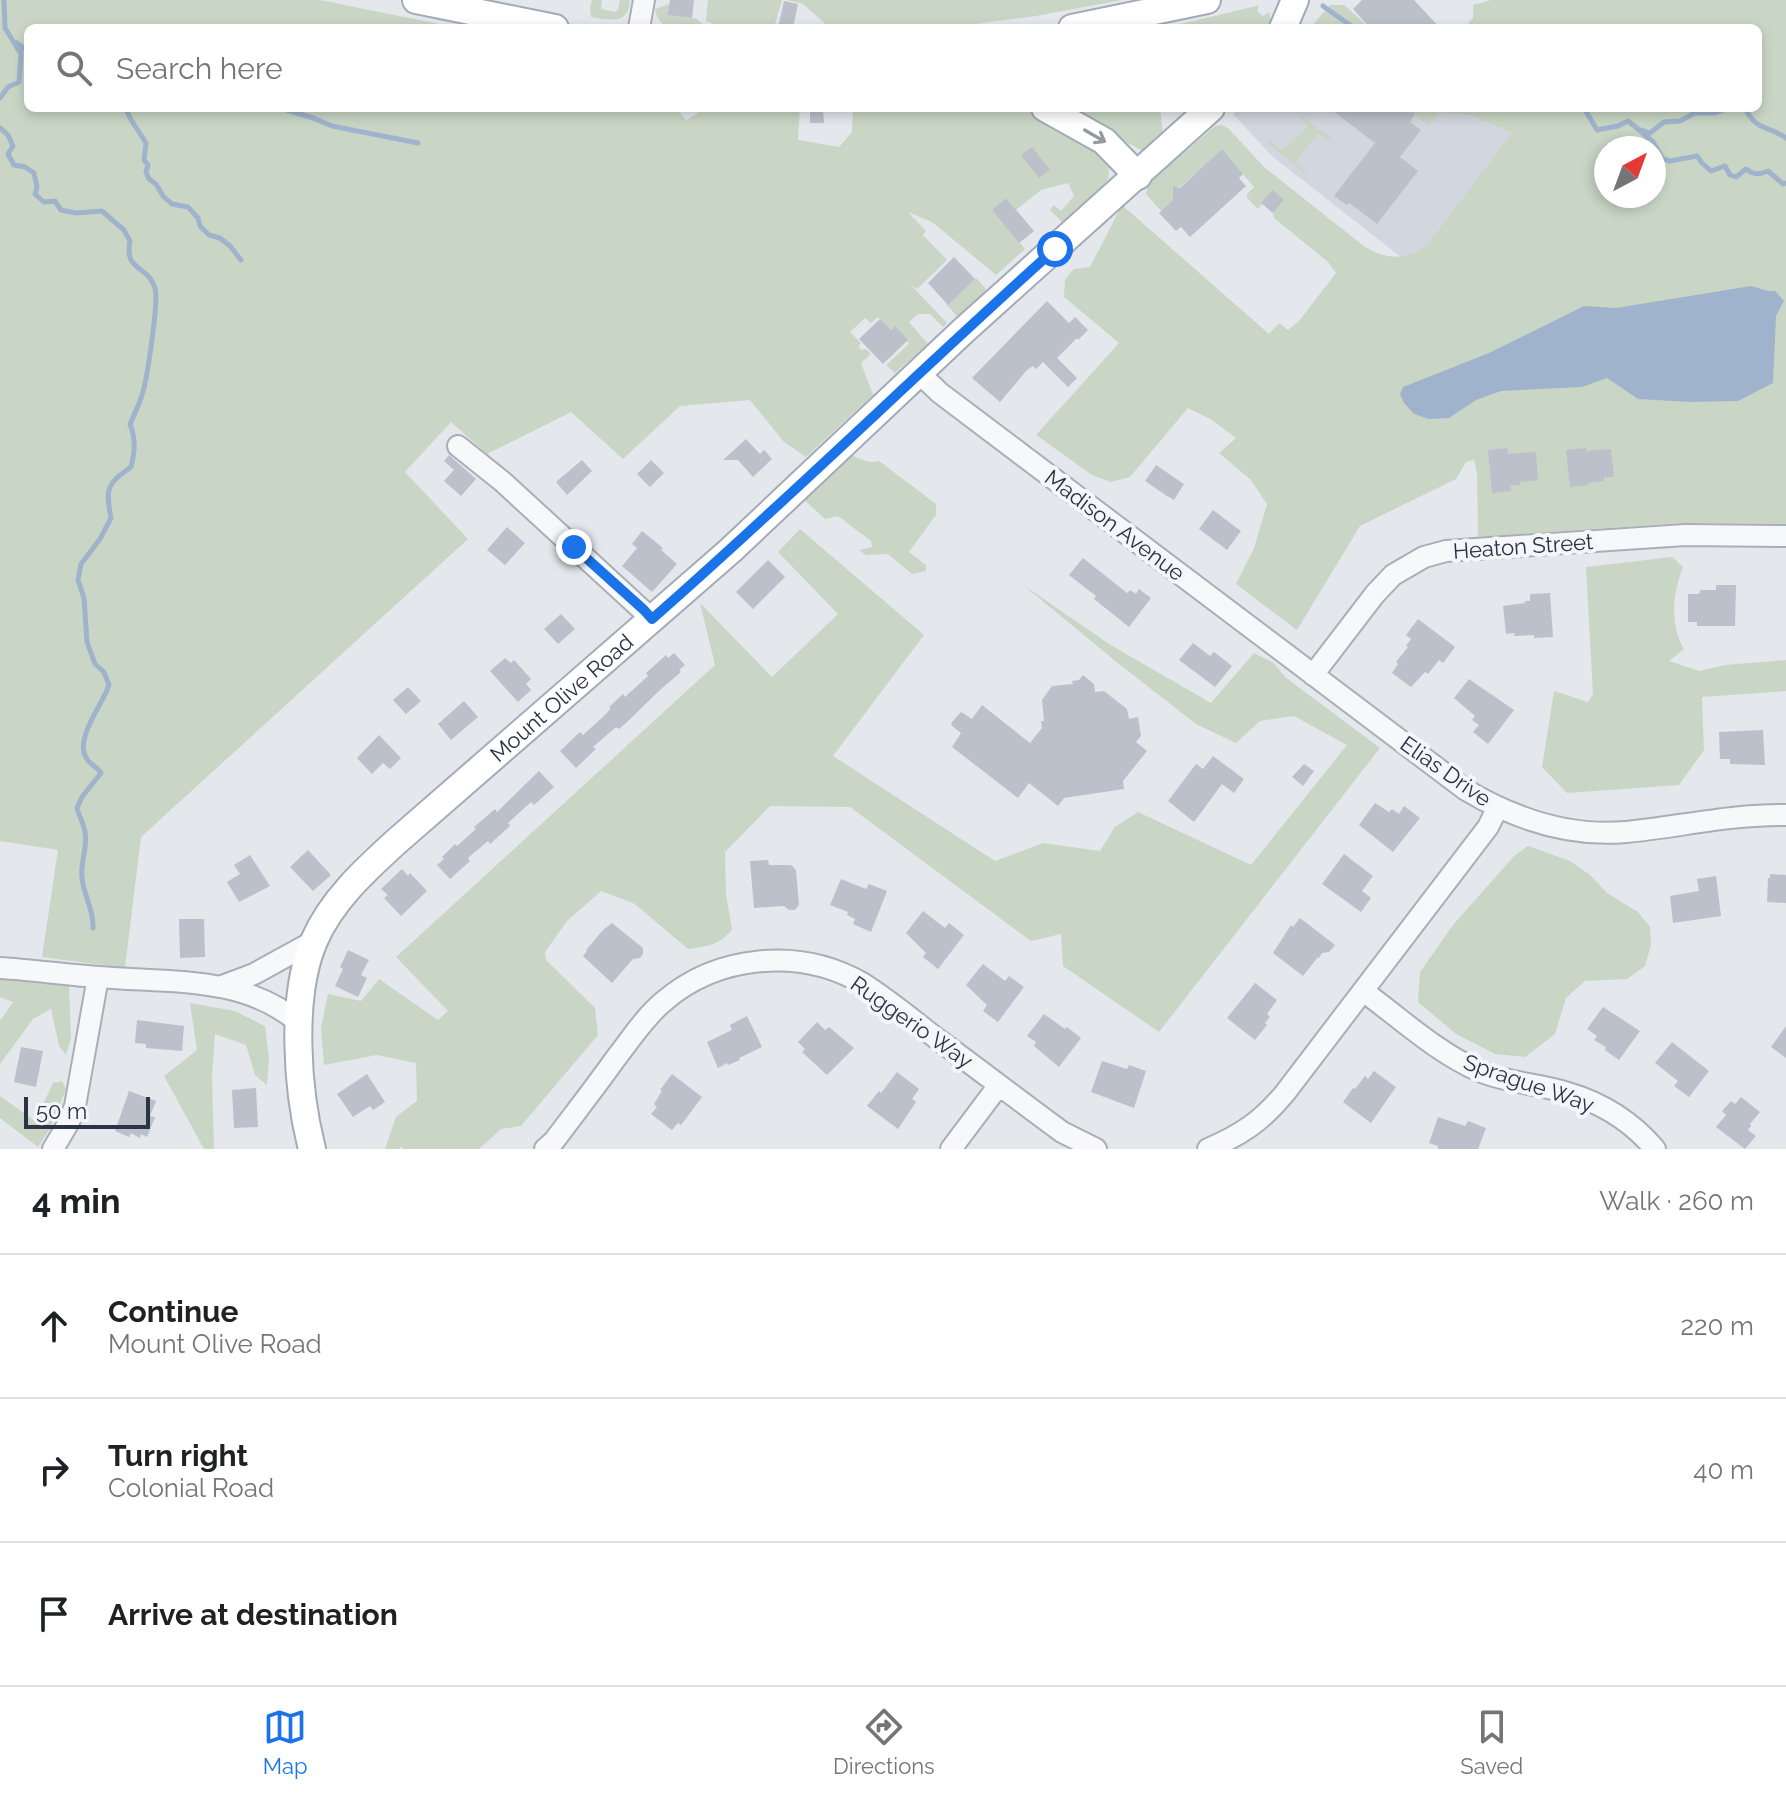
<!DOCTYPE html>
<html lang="en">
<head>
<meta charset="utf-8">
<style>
  :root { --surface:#fff; --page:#f2f2f2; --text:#202124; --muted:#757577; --line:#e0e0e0; --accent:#1a73e8 }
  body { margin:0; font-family:Raleway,sans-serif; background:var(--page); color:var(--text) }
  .compass { position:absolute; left:1594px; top:136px; width:72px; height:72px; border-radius:50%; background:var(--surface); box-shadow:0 4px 12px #0003; rotate:41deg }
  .scale { position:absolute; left:24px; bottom:20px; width:126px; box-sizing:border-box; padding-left:8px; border:4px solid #2b3445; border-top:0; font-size:22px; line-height:28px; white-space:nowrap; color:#2b3445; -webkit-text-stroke:6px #f4f6f9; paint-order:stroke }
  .stop { position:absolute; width:24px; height:24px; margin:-18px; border:6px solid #1a73e8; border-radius:50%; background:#fff }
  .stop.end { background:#1a73e8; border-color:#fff; box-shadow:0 2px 8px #0008 }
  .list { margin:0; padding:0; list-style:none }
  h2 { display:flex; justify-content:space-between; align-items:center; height:104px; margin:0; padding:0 32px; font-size:34px }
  h2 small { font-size:26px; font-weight:400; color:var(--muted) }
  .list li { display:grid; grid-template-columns:52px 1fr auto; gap:24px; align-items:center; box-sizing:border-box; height:144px; padding:0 32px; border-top:2px solid var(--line) }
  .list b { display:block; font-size:30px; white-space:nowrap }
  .list p { margin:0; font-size:26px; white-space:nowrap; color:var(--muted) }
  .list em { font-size:26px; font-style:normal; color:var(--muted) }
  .icon { flex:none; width:44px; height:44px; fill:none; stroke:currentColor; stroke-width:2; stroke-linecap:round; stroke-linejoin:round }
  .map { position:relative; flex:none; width:1786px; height:1149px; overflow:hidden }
  .search { position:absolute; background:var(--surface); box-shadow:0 4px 12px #0003; left:24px; right:24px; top:24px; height:88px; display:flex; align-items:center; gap:20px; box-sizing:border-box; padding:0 28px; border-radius:12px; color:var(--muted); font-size:30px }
  .sheet { height:536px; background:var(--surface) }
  nav { display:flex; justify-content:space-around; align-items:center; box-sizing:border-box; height:112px; border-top:2px solid var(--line); background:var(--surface); font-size:22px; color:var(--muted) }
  nav a { display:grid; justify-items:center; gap:4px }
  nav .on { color:var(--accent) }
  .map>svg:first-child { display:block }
  .built { fill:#d2d6de }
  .green { fill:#c9d6c5; fill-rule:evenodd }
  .water { fill:#9fb4cc }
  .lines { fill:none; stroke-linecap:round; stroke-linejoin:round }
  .stream { stroke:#9fb4cc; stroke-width:5 }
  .building { fill:#bbc0ca }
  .minor-casing { stroke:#a9aeb7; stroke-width:24 }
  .major-casing { stroke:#a3abb8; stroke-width:30 }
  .minor { stroke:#f7f8fa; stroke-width:20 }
  .major { stroke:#fff; stroke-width:26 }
  .oneway { stroke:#959aa2 }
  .route { stroke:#1a73e8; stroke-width:10 }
  .labels { text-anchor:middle; stroke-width:8; stroke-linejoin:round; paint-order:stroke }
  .street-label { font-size:22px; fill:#2b3445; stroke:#f4f6f9 }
</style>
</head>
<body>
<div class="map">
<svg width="1786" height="1149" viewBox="0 0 1786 1149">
  <rect width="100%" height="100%" fill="#e4e7ec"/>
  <!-- built -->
  <path class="built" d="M1239,108H1459L1514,131L1415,268L1272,156L1233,114Z"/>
  <!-- green -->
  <path class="green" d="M0,0H320L459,28H28V108H659V112L677,109L686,120L701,111V108H800L798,140L839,147L852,132L853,108H1027L1094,145L1108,160L1109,176L1105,187L1065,225L1050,210L1054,205L1061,211L1074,196L1068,183L1041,190L1016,210L1006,198L992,210L1025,249L996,275L932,222L908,212L926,231L923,235L947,260L917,289L909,283L947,323L943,327L930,314H918L909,322L928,344L895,373L886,365L907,346L909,343L895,326L891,330L878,317L871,323L865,318L850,332L861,343L859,346L861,350L866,349L871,354L861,363L873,395L806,457L784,442L750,400L680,406L623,459L571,412L487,454L451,422L405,472L468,539L141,837L125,968L42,957L58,850L0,841Z
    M592,0H602L601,9L615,12L618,10L620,0H630C629,25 609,20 591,17L590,8Z
    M708,0H782L774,28H724L706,21Z
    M787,0H1122L1036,16L945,28H830L803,4Z
    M1491,0H1786V524L1680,523L1478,537L1477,474L1474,460L1466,462L1456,479L1360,526L1297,630L1236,584L1254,548L1267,504L1251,480L1219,453L1236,438L1212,420L1188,408L1130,477L1110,482L1092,475L1036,435L1119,343L1064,297L1065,279L1074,269L1090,267L1122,205L1269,334L1279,323L1288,330L1299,321L1336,273L1328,262L1274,218L1273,213L1284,200L1274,191L1258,209L1247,198V194L1254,187L1222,150L1180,187H1176L1173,190V194L1176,198L1161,211L1146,194L1148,184L1215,126L1222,125L1228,128L1264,167L1365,247C1387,260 1407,261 1428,244L1512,133L1471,115L1438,112L1437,117L1430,125H1428L1407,108H1758V28H1460L1466,26L1473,18V5ZM1606,148H1654V196H1606Z
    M670,4L669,15L697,19L706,28H666L657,17L655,9Z
    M1330,5H1344L1370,28H1310Z
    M1256,6H1258V12L1263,16L1269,12L1271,21L1267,28H1164Z
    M1063,108H1160L1163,134L1143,151Z
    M1301,115L1332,139L1329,141L1318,133L1295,163L1306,171V174L1268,144L1269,142L1272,141L1281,151L1308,127L1300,116Z
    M976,278L986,289L984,293L961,315L957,316L946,304Z
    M851,455C861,459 868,464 879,461L936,504V515L909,552L926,565V571L912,574L888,554L866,555L859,550L872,547L871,541L838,516L825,519L802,498Z
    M800,529L924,635L833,756L995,861L1043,843L1100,851L1115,827L1138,812L1251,865L1347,745L1294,716L1260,721L1236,743L1196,724L1114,660L1022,584L1109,644L1211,703L1254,653L1274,663L1285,677L1380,748L1159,1032L1063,966L1061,934L1031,941L850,807L770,806L725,852L726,894L732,930C717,946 708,946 688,949L635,904L601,891L567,921L545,952L546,960L595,1008L598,1035L521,1126L501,1129L479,1149H403L402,1146L399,1149H385L396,1117L417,1101L416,1063L377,1055L324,1065L321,1028L328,994L361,1001L379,979L438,1020L448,1011L396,957L715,665L700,603L772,677L838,614L778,552Z
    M1672,557L1683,567C1673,594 1669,622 1684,649L1669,661L1699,671L1725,665L1786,660V691L1702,697L1704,750L1679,785L1567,793L1542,767L1554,691L1588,702L1593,694L1586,567Z
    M1528,846L1570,861L1590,875L1607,893L1638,912L1650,927L1651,945L1645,966L1627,979L1585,981L1566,998L1555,1034L1525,1057L1495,1054L1456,1034L1418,1002L1420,972L1453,925L1514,856Z
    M0,979L69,986L71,1039L66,1055L59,1046L51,1009L33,1019L0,1064V1021L13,1002L0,997Z
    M190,1003L235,1011L265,1026L269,1058L267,1085L255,1075L246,1045L215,1034L212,1077L214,1149H204L164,1076L197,1050Z
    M62,1081L66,1089L51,1127L38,1147L0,1118V1096L35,1121L53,1083Z"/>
  <!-- water -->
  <path class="water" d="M1751,286L1768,291H1775L1784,301L1776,316L1773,383L1738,401L1690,402L1638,399L1607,378L1582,387L1501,391L1476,400L1449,418L1429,419L1414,414L1404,403L1400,394L1403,387L1489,353L1584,306L1616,308Z"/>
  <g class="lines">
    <!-- stream -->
    <path class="stream" d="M1323,6L1354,28
      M17,43L28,52
      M0,98L8,87L19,82L21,54L5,28L4,0
      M126,108L130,118L146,143L144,160L148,165L146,172L149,179L156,184L163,196L172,204L188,207L198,218L200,226L209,235L220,238L230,246L241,260
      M280,108L313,118L332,126L418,143
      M1584,108L1597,130L1618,126L1628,121L1638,129L1650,133L1664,122L1680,121L1695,113H1715L1729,108
      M1745,108C1757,132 1766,124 1786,138
      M0,128L8,135L13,146L8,154L14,165L25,167L34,173L37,187L35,194L44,202L55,201L61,210L76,213L102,211L124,230L130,241C124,272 147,264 155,288C159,301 147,380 142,395C139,405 134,415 130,424C136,440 135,451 131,467C107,484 105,488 111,518L100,539L81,564L78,580L84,598L87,642L95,664L104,672L109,685C103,704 73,740 87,759C90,764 97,767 101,773L82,797L77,808C79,816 84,824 85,832C88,848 80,862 82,878C84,896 94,910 93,928
      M1638,129L1653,142L1663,159L1670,161L1697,156L1702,163L1711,171L1725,166L1730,175L1736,177L1746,169C1754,175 1759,175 1768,171L1783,184L1786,183"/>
  </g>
  <!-- building -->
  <path class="building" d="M670,0H694L692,18L668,15Z
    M1362,0H1414L1440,28H1370L1353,9Z
    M784,1L798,4L793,28H778Z
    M810,108H823L824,123H810Z
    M1329,108H1407L1415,114L1410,122L1421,130L1400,157L1418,171L1377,224L1349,203L1347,205L1334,196L1375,143Z
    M1032,147L1050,170L1039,178L1021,155Z
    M1222,149L1243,174L1239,178L1246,186L1190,237L1181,227L1176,231L1159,213L1173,200V186L1180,188Z
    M1273,190L1284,200L1273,213L1261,203Z
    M1006,198L1034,231L1019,243L992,210Z
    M954,257L975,279L948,305L928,283Z
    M1047,301L1069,323L1075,317L1088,330L1078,340L1077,338L1057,358L1077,378L1068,387L1043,362L1036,369L1033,366L1027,370L1000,402L972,378Z
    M880,319L891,330L895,326L908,340L883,364L859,339Z
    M746,439L760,454L764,450L772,459L753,477L738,460H723Z
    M1507,448L1508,454L1536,452L1538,480L1519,482L1520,485H1510L1511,491L1492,493L1488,450Z
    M1586,448V451L1611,449L1614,477H1604V481L1588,483V485L1570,487L1566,450Z
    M449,455L476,479L461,496L444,481L454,470L444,461Z
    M582,460L592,471L567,495L556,482Z
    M651,460L664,473L650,487L637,474Z
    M1156,465L1184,484L1174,500L1167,496L1145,481Z
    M1213,510L1241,531L1227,550L1199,529Z
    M507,527L525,543L505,565L487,550Z
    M642,531L663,548L661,550L677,564L652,592L622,566L637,548L632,544Z
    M1083,558L1127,593L1130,590L1136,594L1139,589L1151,598L1129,627L1094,599L1096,596L1069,575Z
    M768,560L785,577L753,609L736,592Z
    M1716,585H1736L1735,626H1697V622H1688V594H1697L1700,593V590H1716Z
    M1550,593L1553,637L1534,638V635L1514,636L1515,633L1506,634L1503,606L1525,603V601H1530V594Z
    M561,614L575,629L558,644L544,629Z
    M1418,619L1455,647L1443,663L1439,660L1428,674L1425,672L1411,687L1392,673L1398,664L1396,662L1408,647L1406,646L1411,639L1406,635Z
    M1193,643L1210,656L1214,652L1232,666L1215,687L1179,660Z
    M674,653L685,665L679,670L681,672L661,689L626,723L619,729L616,727L593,747L596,749L576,768L560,751L580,732L583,735L605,715L611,708L609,707L623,694L625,697L648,676L646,673L666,655L668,658Z
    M505,658L511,663L514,660L531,679L526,684L531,690L518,702L490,671Z
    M1083,675L1094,684L1095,692L1104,691L1127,709L1129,719L1138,717L1141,736L1136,742L1147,751L1123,781L1124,789L1064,798L1058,806L1029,783L1018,798L952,747L961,733L951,725L952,722L961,712L972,719L982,705L1030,743L1042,728L1041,721H1044L1042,700L1052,686L1073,684L1072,681L1079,680Z
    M1469,679L1514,710L1488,744L1473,732L1479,725L1472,720L1475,716L1454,698Z
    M408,687L421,701L406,714L393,700Z
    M464,701L478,717L451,740L438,724Z
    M1763,730L1765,765L1730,764V759H1720L1719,732Z
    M379,735L401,758L390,769L383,763L372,774L357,758Z
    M1213,756L1244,779L1234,793L1222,784L1194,822L1168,801L1196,764L1203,769Z
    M1304,764L1314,771L1303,786L1292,777Z
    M539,771L554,787L534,805L531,802L508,823L510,826L490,844L488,841L468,858L470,861L450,879L437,865L444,859L442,857L455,844L457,846L476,829L474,827L495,809L497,812Z
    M1375,803L1389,812L1392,809L1399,814L1404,806L1420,818L1393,852L1359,825Z
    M308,850L331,875L313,891L290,867Z
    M1344,854L1373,876L1362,891L1371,898L1361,912L1322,884Z
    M250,855L270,886L239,902L227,882L240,874L234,865Z
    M768,860L769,865H791L796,870L799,905L795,910H789L784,906L754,908L750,861Z
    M402,869L408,876L410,873L427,891L401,916L384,898L388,895L381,889Z
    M1770,874L1786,875V903L1767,902L1768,878H1770Z
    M1716,876L1721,916L1673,923L1670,896L1699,891L1697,879Z
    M841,879L866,889L869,884L887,891L871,932L853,924L855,919L847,915L848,912L830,905Z
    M923,911L945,928L949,923L964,935L938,969L923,957L926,953L906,933Z
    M1300,918L1335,945L1329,952L1322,953L1319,958L1318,957L1303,976L1273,953L1291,925L1293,927Z
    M179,919H204L205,957L180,958Z
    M612,923L643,948V954L640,958L633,959L612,983L583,956L587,951L586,950L603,930Z
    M348,950L369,960L361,975L367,978L358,997L335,986L343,969L340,967Z
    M983,964L1005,981L1009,976L1024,987L998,1022L983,1011L987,1005L966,985Z
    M1255,983L1277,1000L1267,1014L1270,1017L1265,1023L1267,1025L1255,1040L1227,1018Z
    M1603,1007L1640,1031L1619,1060L1605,1050L1606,1047L1594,1040L1597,1036L1587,1029Z
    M1044,1014L1065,1029L1067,1027L1081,1038L1059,1067L1034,1046L1036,1042L1027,1036Z
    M747,1016L762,1047L739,1058L740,1060L728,1065L727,1063L718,1068L707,1042L732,1030L730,1025Z
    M137,1020L184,1026L182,1051L146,1048V1044L135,1043Z
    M817,1022L825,1030L829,1027L854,1048L827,1075L802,1052L805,1049L798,1042Z
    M1786,1026V1058L1771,1047Z
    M1672,1042L1709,1071L1689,1097L1674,1086L1678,1081L1655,1063Z
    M21,1047L43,1051L36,1087L14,1082Z
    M1102,1061L1127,1069L1129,1065L1146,1071L1134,1108L1091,1092Z
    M1374,1071L1396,1087L1371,1123L1343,1102L1353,1088L1355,1089L1365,1076L1368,1079Z
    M897,1072L919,1089L912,1099L916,1102L898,1129L867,1106L879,1091L881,1093Z
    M367,1074L385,1102L373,1110L370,1106L353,1117L337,1094Z
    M672,1074L702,1097L681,1125L678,1123L672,1130L651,1114L657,1107L654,1104L662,1091L660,1090Z
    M256,1088L258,1127L234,1128L232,1090Z
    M129,1091L156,1101L150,1116L155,1117L147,1137L141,1134L140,1138L131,1133L129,1137L115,1131Z
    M1741,1097L1760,1112L1750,1124L1751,1126L1748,1130L1756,1136L1745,1149L1716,1127L1726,1115L1722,1111L1731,1101L1735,1104Z
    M1438,1117L1465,1126L1468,1121L1486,1128L1478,1149H1438V1146L1429,1143Z"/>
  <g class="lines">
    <!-- minor casing -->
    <g class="minor-casing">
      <path id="minor" d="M639,28L644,0
        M919,373L940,393L1466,790C1515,819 1569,837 1626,832C1679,827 1732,814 1786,815
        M458,446L503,482L652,619
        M1313,675L1375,594L1393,575L1424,557L1446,551L1685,535L1786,536
        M0,968C33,970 66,975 99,977C167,983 244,975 299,1023
        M222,986L254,974L314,941
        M1363,991C1400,1018 1436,1052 1479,1071C1508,1083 1539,1084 1568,1093C1602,1103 1632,1122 1655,1149
        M53,1149L69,1122L75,1106L98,977
        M545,1149L554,1141C575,1113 596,1086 616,1058C631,1039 644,1018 663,1002C717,955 799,947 862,983C889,1000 914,1021 940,1041C981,1071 1021,1102 1062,1132L1096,1149
        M951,1149L999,1085
        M1208,1149C1241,1135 1262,1121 1285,1093L1488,827L1498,807"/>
    </g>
    <!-- major casing -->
    <g class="major-casing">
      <g id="major">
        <path d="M416,0L555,28"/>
        <path d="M1072,28L1207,0"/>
        <path d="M1283,28L1295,0"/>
        <path d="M1045,108L1104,141L1138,176"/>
        <path id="s1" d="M312,1149C297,1091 290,997 314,941C331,901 365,870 397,841L731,550L962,332L1211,108"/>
      </g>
    </g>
    <!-- minor -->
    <use href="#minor" class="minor"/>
    <!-- major -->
    <use href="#major" class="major"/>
  </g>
  <!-- one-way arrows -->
  <defs><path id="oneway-shaft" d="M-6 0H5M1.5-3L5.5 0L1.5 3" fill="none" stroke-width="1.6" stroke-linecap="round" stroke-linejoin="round" transform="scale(2)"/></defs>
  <use class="oneway" href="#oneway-shaft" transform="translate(1095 136) rotate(30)"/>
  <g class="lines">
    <!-- route -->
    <path class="route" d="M574,547L644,610L652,619C789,499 919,371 1055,249"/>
  </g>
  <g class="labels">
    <!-- street labels -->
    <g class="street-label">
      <text transform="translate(1115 525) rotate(37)" y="8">Madison Avenue</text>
      <text transform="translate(1523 546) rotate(-4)" y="8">Heaton Street</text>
      <text dy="8" stroke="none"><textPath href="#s1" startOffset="560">Mount Olive Road</textPath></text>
      <text transform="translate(1446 771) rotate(35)" y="8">Elias Drive</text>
      <text transform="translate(912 1022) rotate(35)" y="8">Ruggerio Way</text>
      <text transform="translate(1529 1083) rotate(19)" y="8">Sprague Way</text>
    </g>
  </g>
</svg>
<svg class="compass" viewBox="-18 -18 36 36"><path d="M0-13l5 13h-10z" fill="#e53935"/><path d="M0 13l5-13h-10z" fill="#757577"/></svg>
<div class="scale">50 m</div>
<div class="stop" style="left:1055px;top:249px"></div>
<div class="stop end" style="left:574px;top:547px"></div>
<div class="search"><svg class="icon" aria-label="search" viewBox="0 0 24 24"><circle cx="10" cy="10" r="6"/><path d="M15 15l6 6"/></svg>Search here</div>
</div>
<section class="sheet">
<h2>4 min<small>Walk · 260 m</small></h2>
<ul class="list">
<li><svg class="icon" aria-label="ahead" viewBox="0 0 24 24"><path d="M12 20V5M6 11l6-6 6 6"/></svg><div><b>Continue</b><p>Mount Olive Road</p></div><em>220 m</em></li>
<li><svg class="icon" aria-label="right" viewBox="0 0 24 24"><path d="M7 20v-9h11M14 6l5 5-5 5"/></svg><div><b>Turn right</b><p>Colonial Road</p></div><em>40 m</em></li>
<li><svg class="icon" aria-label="arrive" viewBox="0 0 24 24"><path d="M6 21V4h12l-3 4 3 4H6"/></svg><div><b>Arrive at destination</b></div></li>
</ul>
</section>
<nav>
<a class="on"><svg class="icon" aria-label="map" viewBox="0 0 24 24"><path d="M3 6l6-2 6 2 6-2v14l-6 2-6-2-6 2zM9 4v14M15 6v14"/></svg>Map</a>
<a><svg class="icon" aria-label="directions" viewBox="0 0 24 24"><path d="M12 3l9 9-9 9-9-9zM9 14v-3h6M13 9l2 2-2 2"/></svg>Directions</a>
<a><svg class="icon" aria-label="saved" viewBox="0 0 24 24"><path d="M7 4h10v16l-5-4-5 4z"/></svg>Saved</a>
</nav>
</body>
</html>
